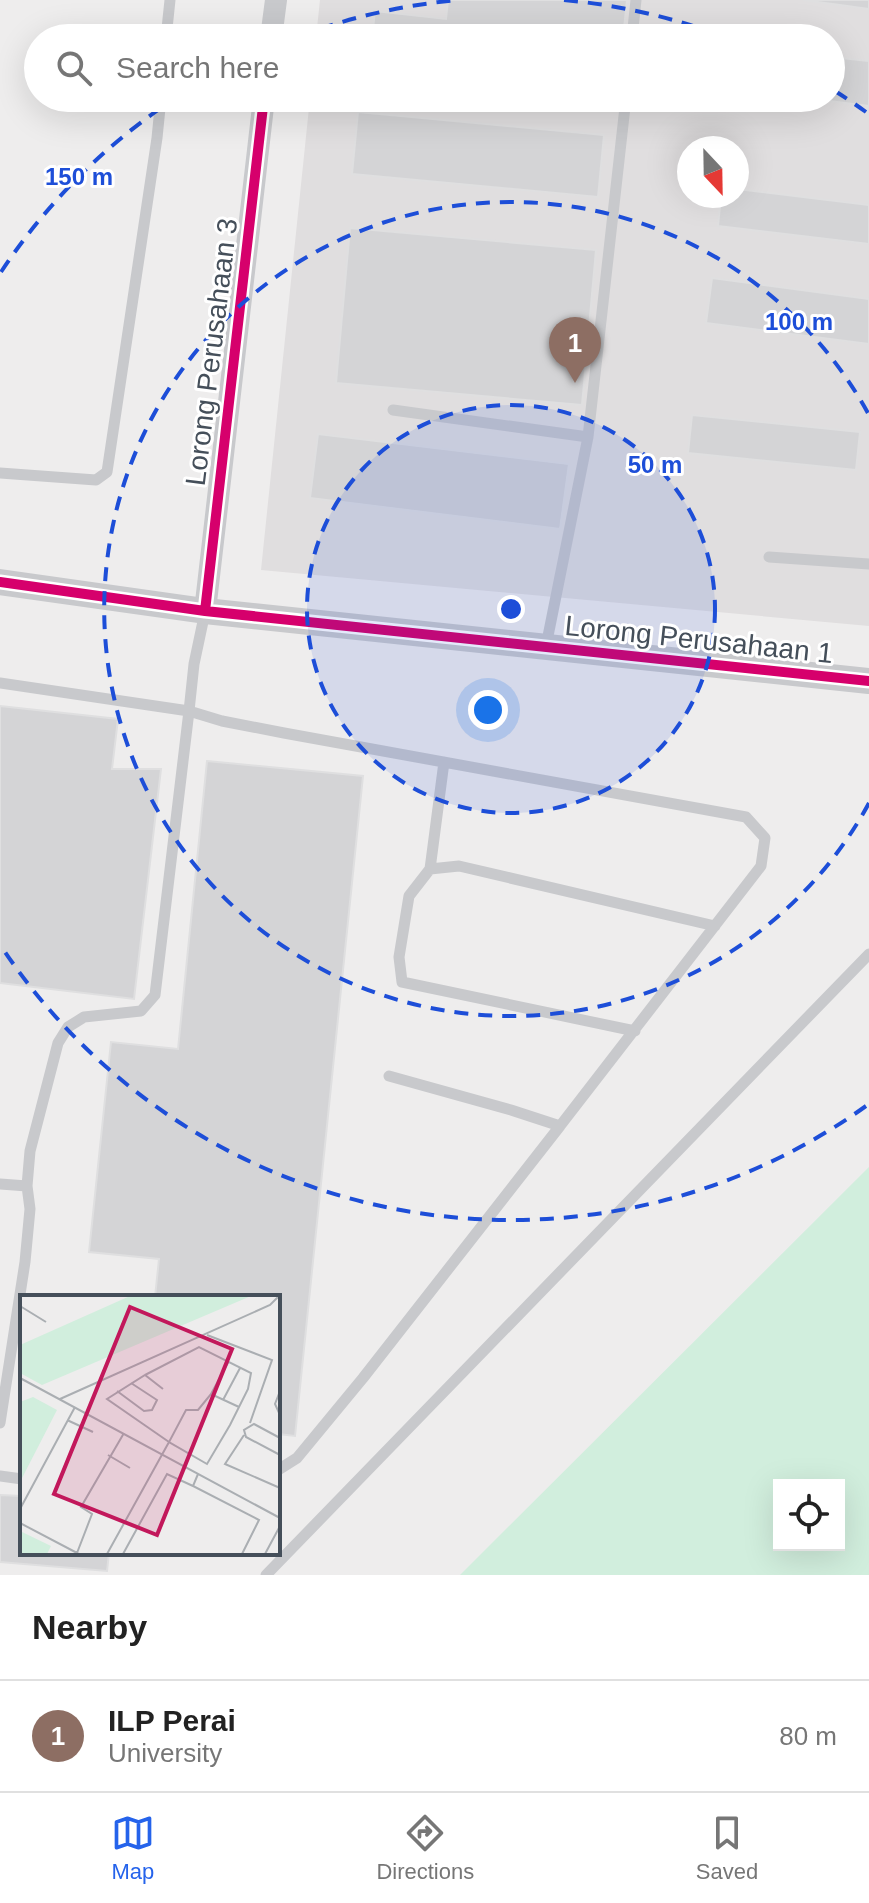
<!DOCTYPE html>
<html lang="en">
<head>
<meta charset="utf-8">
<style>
  :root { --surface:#fff; --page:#f6f6f6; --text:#222; --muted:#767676; --line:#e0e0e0; --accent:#2563eb }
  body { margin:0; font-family:Arial,sans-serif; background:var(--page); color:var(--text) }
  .controls { position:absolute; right:24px; bottom:24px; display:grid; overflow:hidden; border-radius:0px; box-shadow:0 8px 32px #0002 }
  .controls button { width:72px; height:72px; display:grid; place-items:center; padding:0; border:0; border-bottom:2px solid var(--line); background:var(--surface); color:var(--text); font:40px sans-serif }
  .compass { position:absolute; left:677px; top:136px; width:72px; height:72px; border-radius:50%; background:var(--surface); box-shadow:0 8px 32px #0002; rotate:158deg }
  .you { position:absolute; left:488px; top:710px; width:28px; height:28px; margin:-20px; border:6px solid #fff; border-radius:50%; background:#1a73e8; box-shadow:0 0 0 12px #1a73e833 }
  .badge { display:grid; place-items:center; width:52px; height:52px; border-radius:50%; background:var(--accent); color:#fff; font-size:26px; font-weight:700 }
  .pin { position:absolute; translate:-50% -66px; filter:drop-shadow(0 2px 4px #0008) }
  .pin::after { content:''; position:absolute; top:42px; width:28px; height:24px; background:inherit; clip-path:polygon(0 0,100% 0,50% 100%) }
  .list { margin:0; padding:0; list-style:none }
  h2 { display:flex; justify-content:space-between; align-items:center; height:104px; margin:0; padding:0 32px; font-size:34px }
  h2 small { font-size:26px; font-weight:400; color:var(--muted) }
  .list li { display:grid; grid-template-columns:52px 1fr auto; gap:24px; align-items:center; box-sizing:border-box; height:112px; padding:0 32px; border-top:2px solid var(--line) }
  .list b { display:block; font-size:30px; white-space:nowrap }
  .list p { margin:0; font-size:26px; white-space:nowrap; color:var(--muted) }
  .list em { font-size:26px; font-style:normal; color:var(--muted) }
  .icon { flex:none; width:44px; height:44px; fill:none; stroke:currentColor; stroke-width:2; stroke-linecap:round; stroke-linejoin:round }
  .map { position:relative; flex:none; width:869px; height:1575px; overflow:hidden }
  .search { position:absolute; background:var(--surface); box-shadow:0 8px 32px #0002; left:24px; right:24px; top:24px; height:88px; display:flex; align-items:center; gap:20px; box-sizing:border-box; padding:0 28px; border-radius:44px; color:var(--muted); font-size:30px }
  .sheet { height:216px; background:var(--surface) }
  nav { display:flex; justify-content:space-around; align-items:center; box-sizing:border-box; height:112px; border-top:2px solid var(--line); background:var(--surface); font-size:22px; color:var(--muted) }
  nav a { display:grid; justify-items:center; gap:4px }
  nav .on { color:var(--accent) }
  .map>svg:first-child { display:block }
  .education { fill:#e0dedf; fill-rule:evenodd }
  .grass { fill:#d1eedd; fill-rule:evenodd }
  .building { fill:#d4d4d6; stroke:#dfdfe0; stroke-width:2 }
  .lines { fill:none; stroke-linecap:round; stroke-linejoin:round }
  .service { stroke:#c8c9cc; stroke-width:11 }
  .minor { stroke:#c8c9cc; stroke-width:22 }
  .tertiary { stroke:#c8c9cc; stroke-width:26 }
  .cycleway-casing { stroke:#fff; stroke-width:15 }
  .cycleway { stroke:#d6006c; stroke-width:10 }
  .ring { fill:none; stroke:#1d4ed8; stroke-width:4; stroke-dasharray:14 10 }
  .labels { text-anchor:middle; stroke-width:6; stroke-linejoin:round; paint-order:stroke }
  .street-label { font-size:28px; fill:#454f5a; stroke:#fff }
  .inset-road { fill:none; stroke:#aaaeb2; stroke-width:2 }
  .view { fill:#c2185b; fill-opacity:0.15; stroke:#c2185b; stroke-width:4 }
  .inset-edge { fill:none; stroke:#454f5a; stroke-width:4 }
  .centre { fill:#1d4ed8; stroke:#fff; stroke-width:4 }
  .ring-label { font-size:24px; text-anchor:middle; font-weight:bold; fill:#1d4ed8; stroke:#fff; stroke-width:6; stroke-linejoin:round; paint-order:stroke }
</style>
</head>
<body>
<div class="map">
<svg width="869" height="1575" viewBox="0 0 869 1575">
  <rect width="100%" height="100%" fill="#eeeded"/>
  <!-- education -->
  <path class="education" d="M320,0H869V626L261,570L310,98H831V38H316ZM689,148H737V196H689Z"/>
  <!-- grass -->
  <path class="grass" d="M869,1167V1575H460ZM779,1485H839V1545H779Z"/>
  <!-- building -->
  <path class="building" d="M448,0H627L623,38H372L375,11L446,19Z
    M803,0H869V9Z
    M831,57L869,61V106L806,98H831Z
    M537,98H616L615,107Z
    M358,112L604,135L598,197L352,174Z
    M737,189L869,205V244L718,226L721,196H737Z
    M350,228L596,250L582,405L336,383Z
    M712,278L869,299V344L706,323Z
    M692,415L860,432L856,470L688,453Z
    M318,434L569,464L560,529L310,498Z
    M0,706L118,719L112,769H161L134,999L0,983Z
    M207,761L363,776L295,1436L278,1434V1297H155L159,1259L89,1252L111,1042L178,1049Z
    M0,1495L22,1496V1553H109L107,1571L0,1562Z"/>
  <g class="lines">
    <!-- service -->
    <path class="service" d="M166,38L170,0
      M632,38L636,0
      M393,410L588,437
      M0,473L96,480L107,472L157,138L161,98
      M769,557L869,564
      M205,612L194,664L189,711L222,721L284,733L746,817L765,838L761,866L560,1126L511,1110L389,1076
      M546,646L588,437L626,98
      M0,683L189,711L155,995L141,1011L84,1017L68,1027L58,1043L30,1151L27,1186L0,1184
      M430,869L444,762
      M635,1031L402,982L399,957L409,896L430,869L459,866L715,926
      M0,1423L25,1262L30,1209L27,1186
      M278,1470L297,1458L363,1378L560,1126
      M0,1476L22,1479
      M266,1575L869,954"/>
    <!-- minor -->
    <path class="minor" d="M271,38L276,0
      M205,611L264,98"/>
    <!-- tertiary -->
    <path class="tertiary" d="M0,582L205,611L869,681"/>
    <!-- cycleway casing -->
    <g class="cycleway-casing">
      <path id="cycleway" d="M0,582L205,611L869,681
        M205,611L264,98"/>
    </g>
    <!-- cycleway -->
    <use href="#cycleway" class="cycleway"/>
  </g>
  <!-- distance rings -->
  <circle cx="511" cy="609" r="204" fill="#1d4ed8" fill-opacity=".12"/>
  <g class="ring">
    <circle cx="511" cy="609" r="204"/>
    <path d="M869 803A407 407 0 1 1 869 415"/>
    <path d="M866 1106A611 611 0 0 1 1 946M1 272A611 611 0 0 1 174 99M297 37A611 611 0 0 1 458 0M564 0A611 611 0 0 1 725 37M835 91A611 611 0 0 1 866 112"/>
  </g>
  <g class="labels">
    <!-- street labels -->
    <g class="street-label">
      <text transform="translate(211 352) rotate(-83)" y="10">Lorong Perusahaan 3</text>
      <text transform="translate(699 639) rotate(6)" y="10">Lorong Perusahaan 1</text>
    </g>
  </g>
  <!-- overview -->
  <g transform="translate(20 1295)">
    <rect width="260" height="260" fill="#eeeded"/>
    <path d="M110,1H231L22,90L0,78V50ZM13,102L37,115L0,187V107ZM0,236L31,251L27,259H0Z" fill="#d1eedd"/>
    <path class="inset-road" d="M0,11L26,27M187,40L252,65L230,128M125,80L179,52L231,78L228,94L210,130L187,169L149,147L166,115H178L191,99L219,112M0,83L260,223M97,96L124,116L132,115L137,105L111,88M260,96L255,109L260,120M191,99L209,66M40,104L250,10L259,1M203,105L220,73M47,125L73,137M224,140L205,169L260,193M260,143L234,129L224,135L226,142L260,160M88,160L110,173M178,179L173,191L239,225L222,259M0,214L55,112M0,228L59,259M57,258L72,219L61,212L104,138M87,259L149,147L87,104L125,80L143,94M103,259L147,179L173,191M245,259L260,231"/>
    <path class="view" d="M110,12L212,54L137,240L34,199Z"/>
    <rect width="260" height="260" class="inset-edge"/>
  </g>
  <circle cx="511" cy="609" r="12" class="centre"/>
  <g class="ring-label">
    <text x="79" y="185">150 m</text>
    <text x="799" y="330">100 m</text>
    <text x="655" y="473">50 m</text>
  </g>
</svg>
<div class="controls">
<button><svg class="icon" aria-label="locate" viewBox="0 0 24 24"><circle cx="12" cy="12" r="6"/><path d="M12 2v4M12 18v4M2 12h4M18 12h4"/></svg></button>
</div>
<svg class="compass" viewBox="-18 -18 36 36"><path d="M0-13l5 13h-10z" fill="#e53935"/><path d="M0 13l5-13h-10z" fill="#767676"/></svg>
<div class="you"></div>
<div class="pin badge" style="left:575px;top:383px;background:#8d6e63">1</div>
<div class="search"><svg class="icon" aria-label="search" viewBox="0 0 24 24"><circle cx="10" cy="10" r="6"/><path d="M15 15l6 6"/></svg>Search here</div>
</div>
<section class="sheet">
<h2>Nearby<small></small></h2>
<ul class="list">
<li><span class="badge" style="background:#8d6e63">1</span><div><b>ILP Perai</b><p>University</p></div><em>80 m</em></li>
</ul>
</section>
<nav>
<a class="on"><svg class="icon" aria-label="map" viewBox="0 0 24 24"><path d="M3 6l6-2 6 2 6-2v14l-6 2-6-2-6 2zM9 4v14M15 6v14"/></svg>Map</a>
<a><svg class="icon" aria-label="directions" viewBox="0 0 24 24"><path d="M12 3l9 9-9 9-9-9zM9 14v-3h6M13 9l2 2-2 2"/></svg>Directions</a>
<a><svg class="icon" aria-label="saved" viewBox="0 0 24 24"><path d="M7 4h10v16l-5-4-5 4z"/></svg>Saved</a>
</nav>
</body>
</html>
